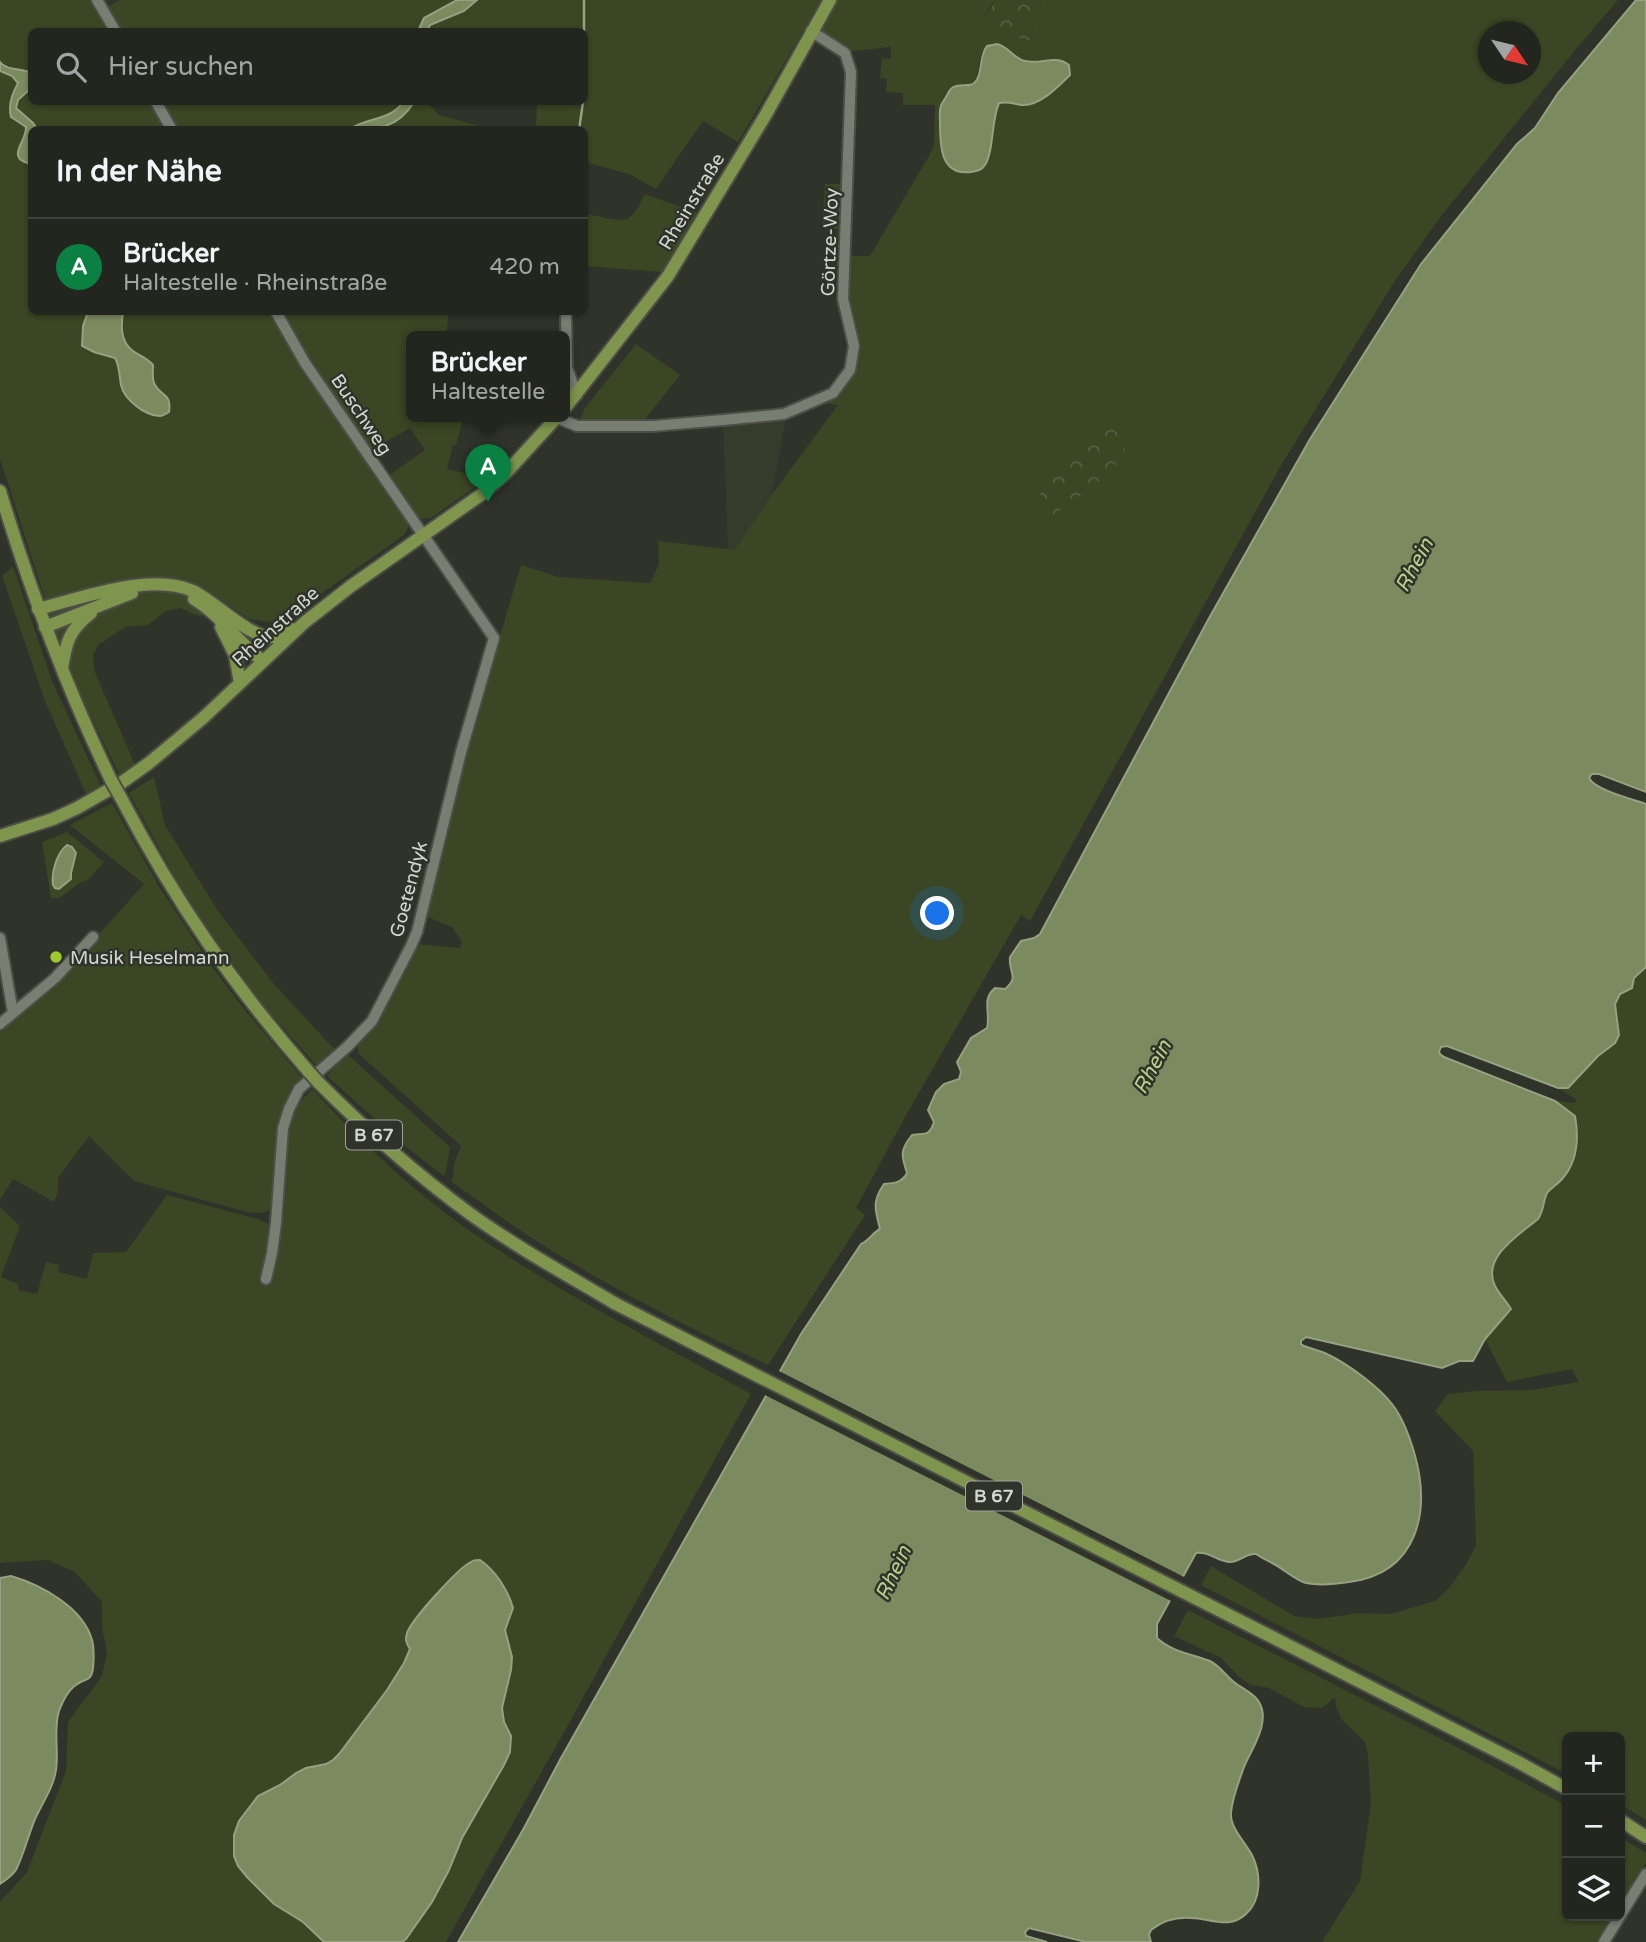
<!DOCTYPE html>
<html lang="de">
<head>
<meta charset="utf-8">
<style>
  :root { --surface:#23261f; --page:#2f322c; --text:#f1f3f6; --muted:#a3a5a4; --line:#40433d; --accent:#0b8043 }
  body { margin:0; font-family:"Varela Round",sans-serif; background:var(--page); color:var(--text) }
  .controls { position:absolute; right:21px; bottom:21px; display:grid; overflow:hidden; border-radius:10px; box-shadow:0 2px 5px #0004 }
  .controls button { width:63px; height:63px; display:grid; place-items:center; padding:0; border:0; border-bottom:2px solid var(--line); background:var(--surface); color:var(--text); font:35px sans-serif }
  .compass { position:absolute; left:1478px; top:21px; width:63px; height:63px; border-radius:50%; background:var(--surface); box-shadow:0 2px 5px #0004; rotate:125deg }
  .you { position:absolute; left:938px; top:914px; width:24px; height:24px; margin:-18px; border:5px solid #fff; border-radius:50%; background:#1a73e8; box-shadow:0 0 0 10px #1a73e833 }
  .badge { display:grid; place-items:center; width:46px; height:46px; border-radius:50%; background:var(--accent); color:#fff; font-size:23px; font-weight:700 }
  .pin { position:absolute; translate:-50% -58px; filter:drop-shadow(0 2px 4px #0008) }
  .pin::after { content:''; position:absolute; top:37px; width:24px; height:21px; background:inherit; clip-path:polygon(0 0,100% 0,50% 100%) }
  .popup { position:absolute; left:406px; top:331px; width:164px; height:91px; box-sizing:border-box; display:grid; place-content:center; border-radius:10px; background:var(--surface); filter:drop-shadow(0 2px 5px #0005); font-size:23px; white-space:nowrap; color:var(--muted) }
  .popup b { font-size:26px; color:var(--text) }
  .popup::after { content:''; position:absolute; left:50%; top:100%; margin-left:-14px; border:14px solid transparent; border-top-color:var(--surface) }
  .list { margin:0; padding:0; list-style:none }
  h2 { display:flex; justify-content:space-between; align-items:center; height:91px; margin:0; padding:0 28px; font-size:30px }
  h2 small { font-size:23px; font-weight:400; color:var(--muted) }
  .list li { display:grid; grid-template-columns:46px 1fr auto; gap:21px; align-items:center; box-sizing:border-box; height:98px; padding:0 28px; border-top:2px solid var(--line) }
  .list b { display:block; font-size:26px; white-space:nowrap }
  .list p { margin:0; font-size:23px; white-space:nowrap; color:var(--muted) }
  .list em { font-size:23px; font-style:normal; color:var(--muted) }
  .icon { flex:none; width:38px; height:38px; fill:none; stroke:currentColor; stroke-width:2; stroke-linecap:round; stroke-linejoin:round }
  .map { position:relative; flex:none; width:1646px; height:1942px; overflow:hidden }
  .search { position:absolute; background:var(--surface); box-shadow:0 2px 5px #0004; left:28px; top:28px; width:560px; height:77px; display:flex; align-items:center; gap:18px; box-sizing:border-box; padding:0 24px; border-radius:10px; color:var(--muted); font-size:26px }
  .panel { position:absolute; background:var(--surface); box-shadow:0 2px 5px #0004; left:28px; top:126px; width:560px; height:189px; border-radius:10px }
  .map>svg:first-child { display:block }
  .built { fill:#363c2c }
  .green { fill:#3a4624; fill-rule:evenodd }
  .forest { fill:url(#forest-crowns) }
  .water { fill:#7b8a5f; stroke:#96a181; stroke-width:2 }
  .pier { fill:#2f3329 }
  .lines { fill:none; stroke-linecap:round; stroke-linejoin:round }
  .stream { stroke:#96a181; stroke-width:2.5 }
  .minor-casing { stroke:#4c4f47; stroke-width:14 }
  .major-casing { stroke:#4c4f47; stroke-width:16 }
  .minor { stroke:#797e73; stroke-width:10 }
  .major { stroke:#7f954d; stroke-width:12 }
  .major-bridge-casing { stroke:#4c4f47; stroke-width:16; stroke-linecap:butt }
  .major-bridge { stroke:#7f954d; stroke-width:12 }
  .poi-dot { fill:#9eca2e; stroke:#2f3329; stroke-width:2.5 }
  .labels { text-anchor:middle; stroke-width:5; stroke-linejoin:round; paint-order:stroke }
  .shield { fill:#2f3329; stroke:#a2a59e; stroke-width:2 }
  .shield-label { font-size:18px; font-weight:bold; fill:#d4d6d0 }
  .street-label { font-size:19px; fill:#d4d6d0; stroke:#2f3329 }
  .poi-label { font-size:19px; fill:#d4d6d0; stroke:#2f3329; text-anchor:start }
  .water-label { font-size:21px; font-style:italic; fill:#b8d18c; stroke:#2f3329 }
</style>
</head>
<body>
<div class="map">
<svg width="1646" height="1942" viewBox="0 0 1646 1942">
  <defs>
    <pattern id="forest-crowns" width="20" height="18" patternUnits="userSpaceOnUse" patternTransform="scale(1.75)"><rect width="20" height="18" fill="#3a4624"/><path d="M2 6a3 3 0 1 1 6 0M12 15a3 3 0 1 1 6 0" fill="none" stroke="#566043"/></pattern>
  </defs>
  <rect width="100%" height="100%" fill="#2f3329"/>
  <!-- built -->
  <path class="built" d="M786,418L772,494L734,550H728L723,423Z"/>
  <!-- green -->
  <path class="green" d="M0,0H93L111,31L32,32V102H151L167,129L32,130V312H271L408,520V528L404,535L311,601L289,620L277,623L249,619L211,593L201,617L180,608L166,611L148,625L125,627L98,645L93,655L94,670L135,765L119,774L81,696L55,630L0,459Z
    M120,0H825L806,34L802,33L738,142L703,121L656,189L629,174L585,162L584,130L536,129L537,102H584V32L121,31L107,7Z
    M835,0H994L983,19L997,34L1031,41L1042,0H1618L1576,49L1438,220L1393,284L1280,467L1030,921L1021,915L905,1117L856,1208L865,1215L768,1365C691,1329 614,1290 543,1245C511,1225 481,1203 451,1181L453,1177L454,1164L461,1146L359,1054L357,1042L417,944L459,948L462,942L452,927L425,916L465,754L521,565L559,577L650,583L659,564L658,541L734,550L772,494L838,405L822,403L854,371L860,351L846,299L849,256H870L929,156L934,144L935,105H903V93L886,92L887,79L880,78L882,58L891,59V47L853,51L828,37L813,39ZM1488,32H1530V74H1488ZM1003,45L1016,57L1027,62L1049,59L1069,65L1070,75L1057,89L1025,106L1006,102L999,103C991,122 995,157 980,170L940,138C940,122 938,90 958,85C964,83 969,85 975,83L982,52Z
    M161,102H427L439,115L490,129H177Z
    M825,184H845L843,230L822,227Z
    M645,194L698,213L662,272L585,266V214C594,215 621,223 629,218C637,212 641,201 645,194Z
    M281,312H449L446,336H411V416H464L456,445H453L447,469L488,478L431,518L422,519L414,515L388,476L425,450L410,428L371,450L309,360Z
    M636,344L680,375L643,422H601L580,419L585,408Z
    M13,566L52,681L102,788L87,796L45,701L2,576Z
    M154,777L165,825L218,911L274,984L336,1051L316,1065L257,998L204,923L175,877L129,793Z
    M112,803L158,885L213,968L244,1009L302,1078C272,1108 276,1168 272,1208C265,1215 257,1213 247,1212L134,1181L89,1136L58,1178V1192L54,1202L13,1179L0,1200V1030L58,980L144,884L70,825Z
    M67,832L104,862L88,880L81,882L59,898H51L42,842Z
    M1646,967V1820L1620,1804V1737H1567V1774L1201,1585L1211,1566L1294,1616L1318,1619L1358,1613L1391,1614L1435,1601L1449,1588L1467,1563L1476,1545L1473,1451L1435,1411L1448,1394L1477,1391L1531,1390L1579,1382L1572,1369L1507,1382L1485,1339L1511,1309C1506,1301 1499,1294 1495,1286C1482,1257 1520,1234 1538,1219L1542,1213L1547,1193L1560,1181L1575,1116L1555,1101L1575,1103L1576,1099L1558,1088L1564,1089L1573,1084L1598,1056L1615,1043L1619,1035L1615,1004L1620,994C1629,991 1634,988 1634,978Z
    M346,1053L450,1147L446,1172L444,1176L405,1146L327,1076Z
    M312,1089C357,1137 404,1183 457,1222C550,1288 652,1339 751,1394L563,1734L446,1942H0V1902L27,1872L66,1771L68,1722L102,1676L107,1653L102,1627V1602L75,1572L48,1560L0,1563V1207L20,1226L1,1277L18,1284V1290L37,1294L46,1262L59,1265L58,1272L87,1279L93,1253L126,1252L167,1195L258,1219L270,1225L272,1230L285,1130L294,1109Z
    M1188,1610L1455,1746L1567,1806V1916H1612L1596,1942H1322L1360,1881L1371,1802L1368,1756L1365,1742L1342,1720L1336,1707L1335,1697L1322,1708L1304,1707L1269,1688L1251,1685L1239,1677L1221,1658L1174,1636Z
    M1620,1837L1646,1853V1863L1620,1903Z"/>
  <!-- forest -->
  <path class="forest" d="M994,0H1042L1032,41L997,34L969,39L992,6Z
    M1092,423C1103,424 1114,427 1121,436C1143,460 1065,505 1048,518L1036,511L1040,494Z"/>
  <!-- water -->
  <path class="water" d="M457,0H477L464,11L430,25L427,31H418L424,18Z
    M1636,0H1646V792L1599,774H1592L1589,778C1595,790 1632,799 1646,804V967L1634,978L1632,988L1620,994L1615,1004L1619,1035L1615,1043L1598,1056L1568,1088H1558L1447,1046L1441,1047L1439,1052L1440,1054L1444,1057L1555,1101L1575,1116C1579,1138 1578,1160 1563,1178C1559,1183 1551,1188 1547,1193C1543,1201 1544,1211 1538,1219C1520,1234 1481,1257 1495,1286C1499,1294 1506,1301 1511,1309L1485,1339L1473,1361H1459L1442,1368L1306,1337L1301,1341V1344L1304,1346C1312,1349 1322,1351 1329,1355C1349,1365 1378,1386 1392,1404C1403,1418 1409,1435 1414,1452C1431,1510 1419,1573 1349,1582C1336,1584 1320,1586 1306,1583C1295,1580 1285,1570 1274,1564C1268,1561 1262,1558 1256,1554C1245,1553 1239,1563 1229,1562C1217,1561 1209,1551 1196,1553L1157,1624V1638C1172,1652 1192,1654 1210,1661C1220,1666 1226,1676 1234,1682C1242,1689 1253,1692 1259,1702C1271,1722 1252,1748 1244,1767C1239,1781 1232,1798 1231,1813C1230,1828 1245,1842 1252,1855C1261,1873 1262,1900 1246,1914C1229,1930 1210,1918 1191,1918C1176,1917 1162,1921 1151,1930L1149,1935L1151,1942H1086L1029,1928L1025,1932L1026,1936L1047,1942H458L524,1828L561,1758L801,1334L861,1244C869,1241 872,1233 880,1229C875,1210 872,1201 884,1184C894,1183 902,1183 907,1173C901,1155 900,1150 912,1135C925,1133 929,1137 934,1122L928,1110L936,1092L944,1084L959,1079L961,1072L957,1062L971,1038L987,1028C991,1013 981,999 995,988L1005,989C1020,977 1008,972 1010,957L1021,941L1034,938L1040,934L1208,620L1310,439L1421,264L1517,144L1535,128L1558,93Z
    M997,44C1008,46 1014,59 1025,61C1040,65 1055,54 1069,65L1070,75C1059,86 1040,106 1022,105C1014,104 1008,101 999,103C991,121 994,151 985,165C982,170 977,171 971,172C940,176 940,145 940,122C940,118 939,111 941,106C941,104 945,99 946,97C948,94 949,90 952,88C959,82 971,89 976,81C983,71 979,56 987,46Z
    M0,62C7,71 21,68 31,73V88L18,100L16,108L33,123L37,129L32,130L31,164C4,158 27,142 26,127L11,117C8,104 12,95 18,83L12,76L0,71Z
    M403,102H414C398,128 378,130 350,129C367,117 390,121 403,102Z
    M88,312H123C121,325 120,342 133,351C140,356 147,358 153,365C153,370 152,378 154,383C160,397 172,392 169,412C166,414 161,416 159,416C144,415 124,399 121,385C119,375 120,367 115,358L94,352L82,346L83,326Z
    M67,845L72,847L76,853L71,873V879L59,889L55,888L53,885C51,872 57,853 67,845Z
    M480,1560C495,1570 508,1590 513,1608L505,1630L512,1657L511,1670L502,1708L504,1722L511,1736L510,1752L504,1765L462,1838L449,1870L432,1902L406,1939L402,1942H324L303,1922L274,1904L247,1877L238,1866L234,1856V1835L239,1821L258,1796L280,1785L296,1773L306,1768L326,1764L333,1760L339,1754L387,1690L404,1663L410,1649C406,1643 405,1640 407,1633C412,1619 456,1571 469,1563C474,1560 474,1560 480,1560Z
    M11,1576C41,1585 83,1607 92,1640C94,1647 95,1671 90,1677C88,1680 84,1680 81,1682C69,1687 63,1700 59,1711C53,1730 59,1751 56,1770C53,1789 42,1803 35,1819C28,1836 24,1854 16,1870C12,1876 6,1880 0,1884V1578Z"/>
  <!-- pier -->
  <path class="pier" d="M777,1370L1186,1578L1173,1602L763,1394Z"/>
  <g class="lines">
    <!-- stream -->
    <path class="stream" d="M584,0V32
      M584,45V85
      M579,130L583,102
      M561,312V336"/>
    <!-- minor casing -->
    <g class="minor-casing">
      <path id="minor" d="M97,0L116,32
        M156,102L172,130
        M566,312L567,368L577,395
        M557,418L577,426H653L723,420L784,414L833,393L850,370L854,346L843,299L851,72L845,53L811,31
        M0,938L13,1013
        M0,1024L55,978L93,937
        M266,1279L272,1253L276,1223L283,1128L289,1109L299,1089L347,1047L372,1021L411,946L417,932L461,752L494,638L305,363L276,312
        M1604,1942L1646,1874"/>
    </g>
    <!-- major casing -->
    <g class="major-casing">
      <path id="major" d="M565,408L668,276L765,116L830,0
        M0,491C30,590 66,687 111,780
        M194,599C221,615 238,643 263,661
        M38,609C82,598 150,572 193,591C213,600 251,639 272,637C279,636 286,632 292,629
        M45,627L132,593
        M221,627L235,655L240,683
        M62,669C66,642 69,630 91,613
        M121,798C175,901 233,985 309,1072
        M0,836L53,819L77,808L121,783L149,763L203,718L305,622L351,586L482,494L505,474L558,416
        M319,1083C366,1130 416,1174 469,1213C516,1247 567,1275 616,1304L1518,1762L1567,1789
        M1620,1820L1646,1837"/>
    </g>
    <!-- minor -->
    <use href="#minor" class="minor"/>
    <!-- major -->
    <use href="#major" class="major"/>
    <!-- major-bridge casing -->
    <g class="major-bridge-casing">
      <path id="major-bridge" d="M111,780L121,798
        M309,1072L319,1083"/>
    </g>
    <!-- major-bridge -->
    <use href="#major-bridge" class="major-bridge"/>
  </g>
  <!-- markers -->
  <circle class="poi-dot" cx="56" cy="957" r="7"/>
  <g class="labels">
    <!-- shield labels -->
    <g class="shield">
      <rect x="346" y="1120.5" width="56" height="29" rx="5"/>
      <rect x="966" y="1481.5" width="56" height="29" rx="5"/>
    </g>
    <g class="shield-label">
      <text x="374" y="1141">B 67</text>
      <text x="994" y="1502">B 67</text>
    </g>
    <!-- street labels -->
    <g class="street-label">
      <text transform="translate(691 201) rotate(-59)" y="7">Rheinstraße</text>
      <text transform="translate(829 242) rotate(-88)" y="7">Görtze-Woy</text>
      <text transform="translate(362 414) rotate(56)" y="7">Buschweg</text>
      <text transform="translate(275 626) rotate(-42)" y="7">Rheinstraße</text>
      <text transform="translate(408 889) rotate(-75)" y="7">Goetendyk</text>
    </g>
    <!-- poi labels -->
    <g class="poi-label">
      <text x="70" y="964">Musik Heselmann</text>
    </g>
    <!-- water labels -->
    <g class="water-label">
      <text transform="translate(1414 565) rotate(-62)" y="7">Rhein</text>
      <text transform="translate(1152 1067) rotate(-62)" y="7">Rhein</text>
      <text transform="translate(893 1573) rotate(-65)" y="7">Rhein</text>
    </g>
  </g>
</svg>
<div class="controls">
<button>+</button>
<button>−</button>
<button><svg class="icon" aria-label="layers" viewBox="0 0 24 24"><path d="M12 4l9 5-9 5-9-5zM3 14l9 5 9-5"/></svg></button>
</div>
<svg class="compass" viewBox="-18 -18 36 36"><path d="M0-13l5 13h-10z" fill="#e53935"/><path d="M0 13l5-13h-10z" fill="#a3a5a4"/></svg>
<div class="you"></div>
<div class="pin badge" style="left:488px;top:502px">A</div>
<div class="popup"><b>Brücker</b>Haltestelle</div>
<div class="search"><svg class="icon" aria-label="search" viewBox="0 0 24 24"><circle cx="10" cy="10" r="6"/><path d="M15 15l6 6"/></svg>Hier suchen</div>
<section class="panel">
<h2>In der Nähe<small></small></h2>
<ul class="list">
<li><span class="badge">A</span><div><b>Brücker</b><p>Haltestelle · Rheinstraße</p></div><em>420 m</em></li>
</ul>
</section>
</div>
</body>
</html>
